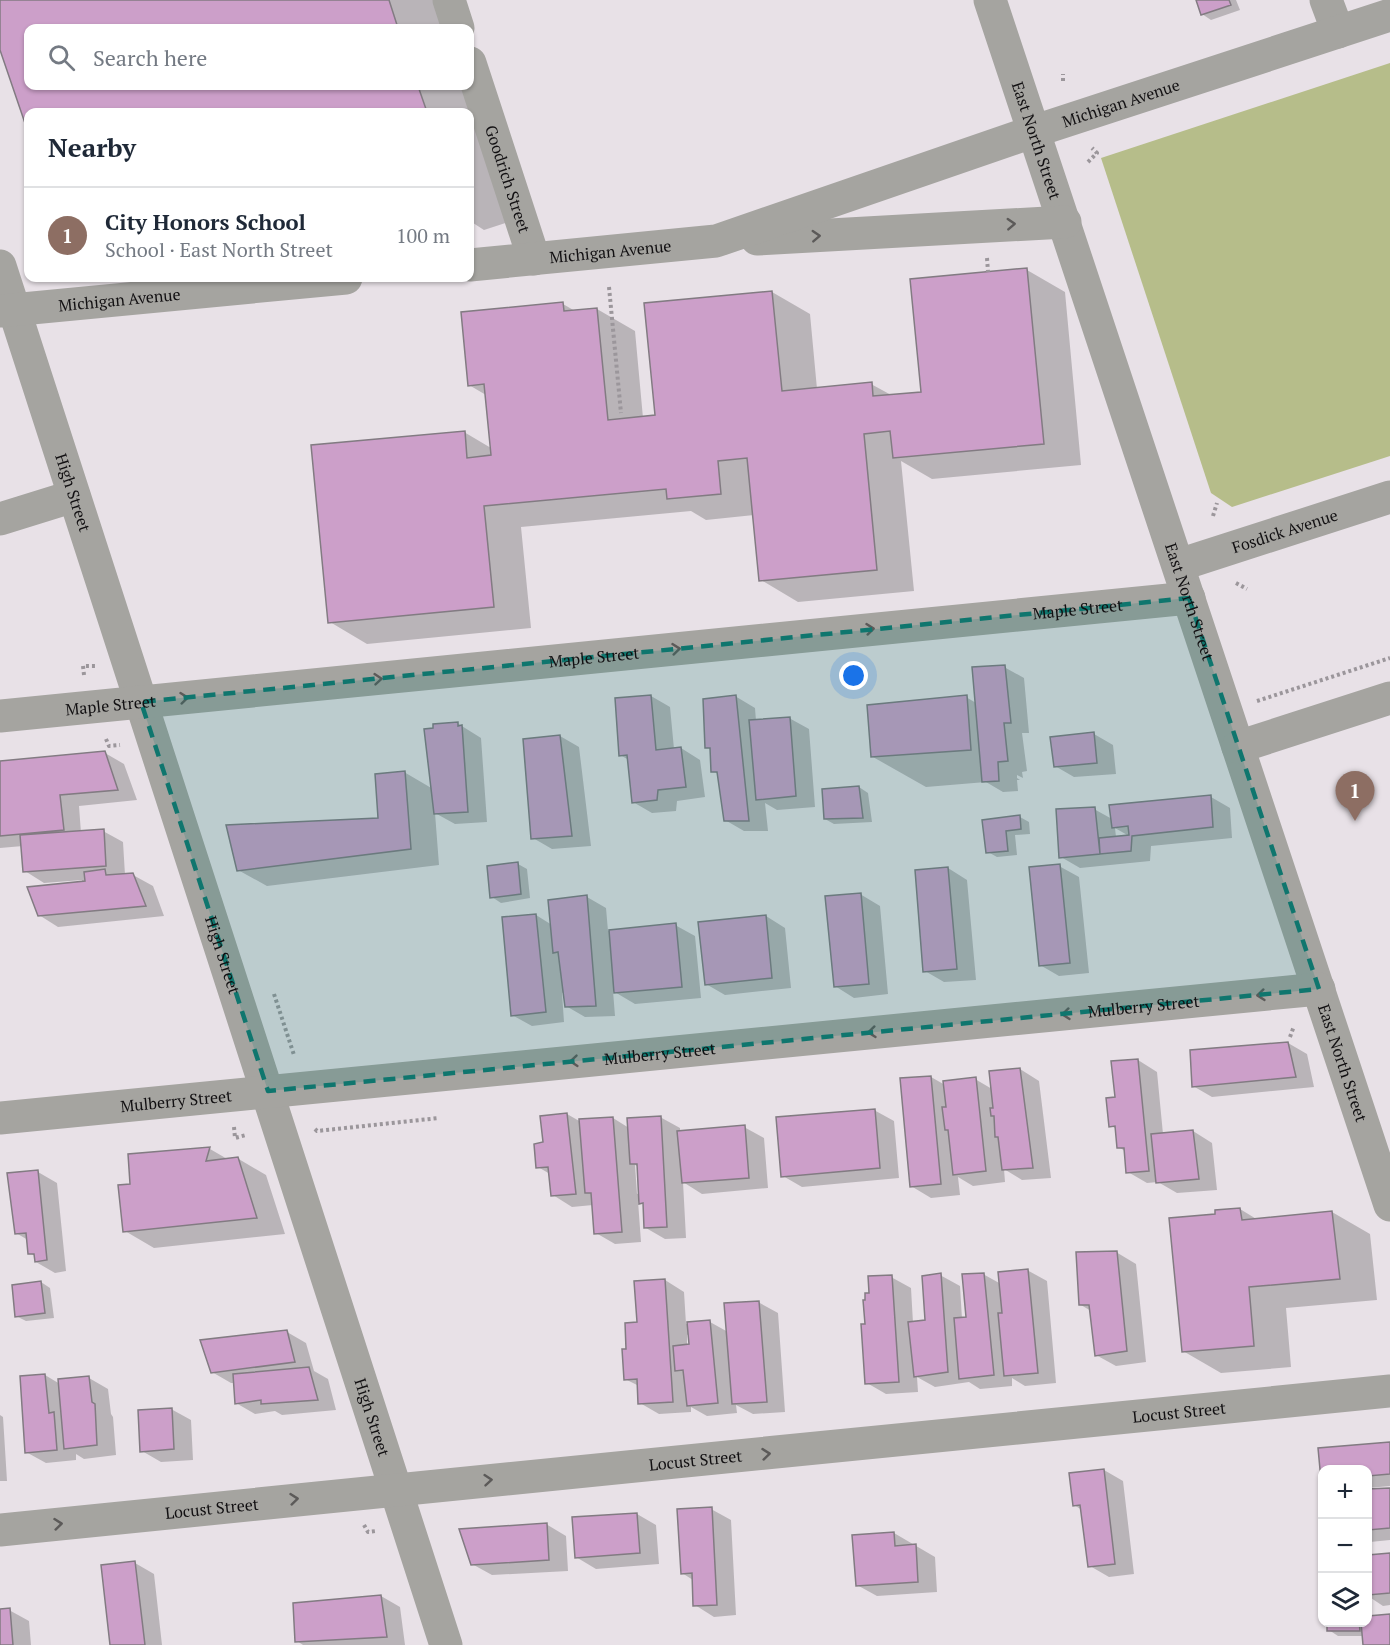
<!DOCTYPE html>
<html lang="en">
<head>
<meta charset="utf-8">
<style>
  :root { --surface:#fff; --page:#f2f2f3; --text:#1f2937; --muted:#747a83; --line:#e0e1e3; --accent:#0b8043 }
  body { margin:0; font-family:"PT Serif",serif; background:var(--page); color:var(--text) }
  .controls { position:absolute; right:18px; bottom:18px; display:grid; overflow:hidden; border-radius:12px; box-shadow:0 2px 4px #0004 }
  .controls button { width:54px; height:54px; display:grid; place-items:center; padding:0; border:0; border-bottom:2px solid var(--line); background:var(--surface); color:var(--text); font:30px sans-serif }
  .you { position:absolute; left:854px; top:676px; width:21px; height:21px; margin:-15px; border:4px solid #fff; border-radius:50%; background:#1a73e8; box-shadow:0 0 0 9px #1a73e833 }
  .badge { display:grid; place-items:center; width:39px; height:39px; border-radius:50%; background:var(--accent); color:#fff; font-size:20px; font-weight:700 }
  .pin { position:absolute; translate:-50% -50px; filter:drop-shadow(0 2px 3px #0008) }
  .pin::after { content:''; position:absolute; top:32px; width:21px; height:18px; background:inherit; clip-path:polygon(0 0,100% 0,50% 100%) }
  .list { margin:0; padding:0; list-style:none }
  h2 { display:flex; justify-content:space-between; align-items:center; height:78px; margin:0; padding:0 24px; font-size:26px }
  h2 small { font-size:20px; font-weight:400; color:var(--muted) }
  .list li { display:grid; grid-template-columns:39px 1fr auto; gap:18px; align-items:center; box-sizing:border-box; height:96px; padding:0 24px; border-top:2px solid var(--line) }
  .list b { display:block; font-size:22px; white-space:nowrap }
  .list p { margin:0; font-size:20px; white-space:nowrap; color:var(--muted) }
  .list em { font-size:20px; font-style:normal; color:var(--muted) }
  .icon { flex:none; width:33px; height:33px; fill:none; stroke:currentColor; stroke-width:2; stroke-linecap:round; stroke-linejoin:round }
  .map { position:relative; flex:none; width:1390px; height:1645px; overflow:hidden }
  .search { position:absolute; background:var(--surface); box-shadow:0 2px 4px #0004; left:24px; top:24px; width:450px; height:66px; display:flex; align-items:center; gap:15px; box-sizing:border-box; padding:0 21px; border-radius:12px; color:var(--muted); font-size:22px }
  .panel { position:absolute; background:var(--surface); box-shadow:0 2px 4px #0004; left:24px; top:108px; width:450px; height:174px; border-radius:12px }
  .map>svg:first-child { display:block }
  .green { fill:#b6bd8a }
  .shadow { fill:#0003; fill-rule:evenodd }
  .building { fill:#cc9fc9; stroke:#827b82; stroke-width:1.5 }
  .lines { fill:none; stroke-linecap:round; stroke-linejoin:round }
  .path { stroke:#9b969b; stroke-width:4; stroke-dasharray:3 3; stroke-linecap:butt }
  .minor { stroke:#a5a4a0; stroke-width:33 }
  .oneway { stroke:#5c5a59 }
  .marked { fill:#0f766e; fill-opacity:0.2; stroke:#0f766e; stroke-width:4.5; stroke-dasharray:12 8; stroke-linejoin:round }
  .labels { text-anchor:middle; stroke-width:5; stroke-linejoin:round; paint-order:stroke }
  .street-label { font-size:16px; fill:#121012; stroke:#fff }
</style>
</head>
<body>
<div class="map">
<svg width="1390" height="1645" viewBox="0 0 1390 1645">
  <rect width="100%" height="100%" fill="#e8e1e7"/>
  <!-- green -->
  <path class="green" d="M1390,63V456L1232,507L1211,493L1101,158Z"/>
  <!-- shadow -->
  <path class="shadow" d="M0,0H443L453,28H28V86H470L518,219L484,230L470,221V112H28V127L0,45Z
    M1197,0H1236L1240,10L1211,20L1202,14Z
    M1027,270L1065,292L1081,465L932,479L901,461L914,591L798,602L761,580L754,515L706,520L691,511L521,527L531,628L367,644L330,622L464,432L491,448L486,395L469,385L563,304L575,311L597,309L635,331L643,418L656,416L772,292L810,314L817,389L871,384L893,396L922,393Z
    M128,278H155L138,283Z
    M1004,667L1024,678L1029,733H1022L1027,771L1022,772L1023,778L1017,775V778L1020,780H1017L1018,791L1003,792L986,782L926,787L873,757L966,697L976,703Z
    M651,696L670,707L674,749L681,748L700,760L705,797L677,801L676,811L652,813L633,802L629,760L620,755Z
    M735,696L755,708L756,721L789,718L809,729L815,807L777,810L765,803L768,831H744L725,820L719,774L713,771L712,750L707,747Z
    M457,723L481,738L487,822L455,824L435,813L439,865L267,886L238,870L380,820L404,772L433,789Z
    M1094,734L1113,745L1116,774L1074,777L1055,766Z
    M560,736L579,747L591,846L552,849L533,838Z
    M105,753L124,764L137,800L79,806L81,833L103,831L123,842L125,875H133L153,886L164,916L58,927L39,915L82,882V880L44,883L25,871L23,846L0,848V762Z
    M859,787L868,793L872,822L834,824L825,819Z
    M1211,797L1230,808L1232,838L1151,846L1150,861L1080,868L1061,857L1094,809L1112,819ZM1115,828L1129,836L1116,837Z
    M1020,817L1029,822L1030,834L1015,835L1017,855L997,857L988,852L984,821Z
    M518,864L527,869L530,898L501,903L492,897Z
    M1059,866L1079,877L1089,973L1059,976L1040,965Z
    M948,868L967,880L976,980L944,982L925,971Z
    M860,894L880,906L888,994L854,998L835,986Z
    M587,897L606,908L608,931L675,925L695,936L701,998L635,1004L613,991L615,1016L585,1017L566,1006L564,992L562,993L564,1022L532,1026L512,1015L536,915L552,925Z
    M766,916L785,928L791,988L725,995L706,984Z
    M1288,1043L1307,1054L1314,1087L1212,1097L1193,1086Z
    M1138,1060L1157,1072L1163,1134L1193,1131L1212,1143L1217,1190L1177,1193L1158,1182L1147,1183L1128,1172L1126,1152L1119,1147L1117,1129L1111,1126L1116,1098Z
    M1020,1069L1039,1081L1051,1178L1022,1180L1004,1169L1005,1182L973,1186L958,1177L960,1195L931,1198L911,1186L931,1077L945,1085L975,1079L992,1089Z
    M874,1110L894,1121L899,1178L802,1187L783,1176Z
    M567,1114L581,1122V1121L613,1118L629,1128L660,1117L680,1128V1132L744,1127L764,1138L768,1188L702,1194L683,1182L686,1238L665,1239L646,1228L645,1205L638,1201L641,1242L615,1244L596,1233L593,1205L572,1207L553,1195L550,1174L538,1167L545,1144ZM635,1165L639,1167L640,1193L637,1194Z
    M210,1149L229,1160L237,1158L266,1175L285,1234L154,1248L125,1231L131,1185L130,1156Z
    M38,1172L57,1183L66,1271L55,1273L36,1262V1256L29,1253L28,1240L16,1233Z
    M1240,1209L1258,1220L1332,1212L1370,1234L1377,1300L1286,1308L1291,1367L1221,1373L1183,1351L1217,1216Z
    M1116,1252L1136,1264L1146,1362L1116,1366L1096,1355L1091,1311L1081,1305Z
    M1027,1270L1047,1281L1056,1383L1025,1386L1012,1378V1386L980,1389L969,1382L935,1387L917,1377L918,1392L886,1394L867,1383V1325L870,1295L891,1277L911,1288L913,1323L927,1322L940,1275L960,1286L962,1319L967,1318L983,1274L1001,1284Z
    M665,1280L684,1292L686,1324L710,1322L728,1332L758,1302L778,1313L785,1412L753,1414L736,1405L737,1413L707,1416L691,1407V1412L659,1414L640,1403L639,1386L625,1379L628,1351L638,1324ZM689,1334L691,1346H687V1335Z
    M41,1282L50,1288L54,1318L26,1321L16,1316Z
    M287,1332L306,1343L314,1371L328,1379L336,1410L282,1415L275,1411L255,1414L236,1403L235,1383H231L212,1372Z
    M45,1375L60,1384L89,1378L108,1389L111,1414L113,1417L116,1455L84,1459L76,1454V1460L46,1463L26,1452Z
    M171,1409L191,1420L193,1460L161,1462L142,1451Z
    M0,1415L3,1417L7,1481H0Z
    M1390,1443V1486L1368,1488V1470H1322V1479L1320,1449Z
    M1104,1470L1123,1481L1134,1574L1109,1577L1090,1566L1082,1510L1074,1505Z
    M1390,1489V1540L1370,1542L1368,1541V1491Z
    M711,1509L731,1520L736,1615L714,1617L695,1605L693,1580L682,1573Z
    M637,1514L656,1525L659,1564L596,1569L576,1557L573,1519Z
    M546,1524L566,1536L568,1571L492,1575L472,1564Z
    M894,1533L935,1557L937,1592L877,1596L857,1585Z
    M1390,1554V1605L1383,1606L1368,1596V1556Z
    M135,1563L154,1574L162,1645H112Z
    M381,1596L400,1607L405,1645H303L297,1641Z
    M9,1610L29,1621L31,1645H0V1611Z
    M1390,1616V1645H1364L1363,1636H1338L1329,1630L1328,1622H1368V1617Z"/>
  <!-- building -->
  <path class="building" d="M0,0H389L398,28H28V86H418L427,112H28V132L0,50Z
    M1196,0H1229L1231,5L1201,15Z
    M1027,268L1044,444L893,458L890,431L864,434L877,570L759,581L747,458L718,461L721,494L667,499L666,489L484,506L494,607L328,623L311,445L465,431L467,458L491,455L484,384L468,386L461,312L563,302L564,311L597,308L608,420L655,415L644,303L772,291L782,391L872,382L873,396L921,392L910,279Z
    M1005,665L1011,723H1004L1008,761L998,762L999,781L982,782L972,667Z
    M651,695L656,750L681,747L686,787L658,790L657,800L632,803L627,755L619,756L615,698Z
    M736,695L749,821H724L717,772H711L710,748H705L703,699Z
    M967,695L971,750L871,757L867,705Z
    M790,717L796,796L756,800L749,720Z
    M458,722V726L462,725L468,812L434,814L424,729L433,728V724Z
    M1094,732L1097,763L1054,767L1050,737Z
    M560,735L572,836L531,839L523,739Z
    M105,751L118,790L60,795L64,830L0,836V761Z
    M405,771L411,849L237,871L226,825L378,818L375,774Z
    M859,786L863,818L824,819L822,789Z
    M1211,795L1213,827L1132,836L1131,851L1100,854L1099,838L1129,835L1128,826L1112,828L1109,805Z
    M1095,807L1100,854L1059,858L1056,809Z
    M1020,815L1021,829L1006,831L1008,851L986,853L982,820Z
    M104,829L106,866L23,872L20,835Z
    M518,862L521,894L490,898L487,866Z
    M1060,864L1070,963L1039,966L1029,867Z
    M948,867L957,969L923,972L915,870Z
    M105,869L106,875L133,873L146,906L38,916L27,887L85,881L84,872Z
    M861,893L869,984L834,987L825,896Z
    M587,895L596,1006L565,1007L558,952L553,953L548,900Z
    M536,914L546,1012L511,1016L502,917Z
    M766,915L772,978L705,985L698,922Z
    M676,923L682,987L614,993L609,930Z
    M1288,1042L1296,1077L1192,1087L1190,1050Z
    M1138,1059L1149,1171L1126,1173L1124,1148H1117L1115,1126L1109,1127L1106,1098L1115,1097L1111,1061Z
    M1020,1068L1033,1168L1002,1170L998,1137H995L994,1116H991L990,1108H993L989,1071Z
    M931,1076L941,1184L910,1187L900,1078Z
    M976,1077L986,1171L953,1175L948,1130H945L942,1107H946L943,1081Z
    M875,1109L880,1168L781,1177L776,1117Z
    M567,1113L576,1194L551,1196L548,1167L536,1168L534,1144L543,1142L540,1116Z
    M661,1116L667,1227L644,1228L643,1203L639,1204L637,1164H630L627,1118Z
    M613,1117L622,1232L594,1234L591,1193H585L579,1119Z
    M745,1125L749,1178L682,1183L677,1131Z
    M1193,1130L1199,1179L1156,1183L1151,1134Z
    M210,1147L206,1161L238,1157L257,1218L123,1232L118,1185L130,1184L128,1154Z
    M38,1170L47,1260L35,1262L34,1254H28L26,1233L15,1234L7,1173Z
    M1240,1208L1242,1220L1332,1211L1340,1279L1249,1287L1254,1346L1182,1352L1169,1218L1215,1214V1210Z
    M1117,1251L1127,1351L1095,1356L1089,1305H1079L1076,1252Z
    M1028,1269L1038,1373L1004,1376L998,1313H1002L998,1272Z
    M941,1273L948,1372L914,1377L908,1322L925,1320L922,1276Z
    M984,1273L994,1375L959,1379L954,1318L966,1317L962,1274Z
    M892,1275L899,1382L865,1384L861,1324H865L863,1300H865V1293H869L868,1276Z
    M665,1279L673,1402L638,1404L637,1379L624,1380L622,1349H626L625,1323L637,1322L634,1281Z
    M41,1281L45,1313L15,1317L12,1285Z
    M759,1301L767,1402L732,1404L724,1303Z
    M710,1320L718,1403L687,1406L683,1370L675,1371L673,1346L689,1344L687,1322Z
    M287,1330L295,1362L211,1373L200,1340Z
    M309,1367L318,1400L261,1404V1400L235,1404L233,1374Z
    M45,1374L49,1413L54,1412L57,1450L25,1453L20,1376Z
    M89,1376L92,1402L95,1404L97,1445L64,1449L58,1379Z
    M172,1408L174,1449L140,1452L138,1410Z
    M1390,1442V1474L1368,1476V1470H1322V1480H1321L1318,1448Z
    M1104,1469L1115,1564L1088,1567L1080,1505L1073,1506L1069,1473Z
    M1390,1488V1528L1368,1530V1489Z
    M712,1507L717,1605L693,1606L692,1573L681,1574L677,1509Z
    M637,1513L640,1553L575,1558L572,1517Z
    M547,1523L549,1560L471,1565L459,1529Z
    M894,1532L895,1546L916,1544L918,1582L856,1586L852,1535Z
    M1390,1553V1593L1368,1595V1555Z
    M135,1561L145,1645H110L101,1565Z
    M381,1595L387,1637L295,1642L293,1603Z
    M10,1608L13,1645H0V1609Z
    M1390,1614V1645H1363L1361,1622H1368V1616Z
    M1327,1622H1359L1360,1631H1327Z"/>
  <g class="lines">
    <!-- path -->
    <path class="path" d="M1063,81V74
      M1088,162L1097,153L1092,148
      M987,258L988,272
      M609,287L621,413
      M1213,516L1217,503
      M1236,583L1247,589
      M84,675L83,666H95
      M1257,701L1390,658
      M106,739L109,746L120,745
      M274,994L294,1055
      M1290,1037L1294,1026
      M234,1127L235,1138L246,1135
      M315,1129L317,1131L439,1118
      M364,1525L368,1532L376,1531"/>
    <!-- minor -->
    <g class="minor">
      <path d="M449,0L458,28"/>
      <path id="s1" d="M990,0L1390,1205"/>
      <path d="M1326,0L1338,32"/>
      <path id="s2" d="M470,63L534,259"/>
      <path d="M757,239L1065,222"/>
      <path id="s3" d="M470,265L716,241L1035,131L1390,15"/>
      <path id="s4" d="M0,266L446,1645"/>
      <path id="s5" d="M0,311L346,278"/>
      <path d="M0,519L74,496"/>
      <path id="s6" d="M1179,565L1390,497"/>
      <path id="s7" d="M0,716L1189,598"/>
      <path d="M1238,747L1390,698"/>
      <path id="s8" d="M0,1118L1319,989"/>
      <path id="s9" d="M0,1530C463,1482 927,1438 1390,1391"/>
    </g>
  </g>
  <!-- one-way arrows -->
  <defs><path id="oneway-chevron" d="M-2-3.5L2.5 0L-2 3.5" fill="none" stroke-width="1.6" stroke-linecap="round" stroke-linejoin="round" transform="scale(1.5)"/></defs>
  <g class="oneway">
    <use href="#oneway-chevron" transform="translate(1011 224) rotate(-3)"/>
    <use href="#oneway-chevron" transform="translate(816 236) rotate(-3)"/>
    <use href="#oneway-chevron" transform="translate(870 629) rotate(-6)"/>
    <use href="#oneway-chevron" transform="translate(676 649) rotate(-6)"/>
    <use href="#oneway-chevron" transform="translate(378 679) rotate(-5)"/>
    <use href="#oneway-chevron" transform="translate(184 698) rotate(-6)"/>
    <use href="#oneway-chevron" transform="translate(1261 995) rotate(174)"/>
    <use href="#oneway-chevron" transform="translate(1066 1014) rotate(174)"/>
    <use href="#oneway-chevron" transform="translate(872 1032) rotate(174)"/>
    <use href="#oneway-chevron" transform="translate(574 1061) rotate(175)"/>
    <use href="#oneway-chevron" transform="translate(766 1454) rotate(-6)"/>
    <use href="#oneway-chevron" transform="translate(488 1480) rotate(-5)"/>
    <use href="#oneway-chevron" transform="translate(294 1499) rotate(-6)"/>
    <use href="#oneway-chevron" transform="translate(58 1524) rotate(-6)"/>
  </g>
  <!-- marked area -->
  <path class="marked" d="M1189,598L1319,989L268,1091L141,702Z"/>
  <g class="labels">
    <!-- street labels -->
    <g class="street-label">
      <text dy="6" stroke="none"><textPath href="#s3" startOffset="675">Michigan Avenue</textPath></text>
      <text dy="6" stroke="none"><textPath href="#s1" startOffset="148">East North Street</textPath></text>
      <text dy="6" stroke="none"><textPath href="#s2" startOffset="122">Goodrich Street</textPath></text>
      <text dy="6" stroke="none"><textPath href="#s3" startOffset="141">Michigan Avenue</textPath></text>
      <text dy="6" stroke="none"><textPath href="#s5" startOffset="120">Michigan Avenue</textPath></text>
      <text dy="6" stroke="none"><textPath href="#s4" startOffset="238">High Street</textPath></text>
      <text dy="6" stroke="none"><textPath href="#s6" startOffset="111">Fosdick Avenue</textPath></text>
      <text dy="6" stroke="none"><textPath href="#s1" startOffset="634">East North Street</textPath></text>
      <text dy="6" stroke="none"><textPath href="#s7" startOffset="1083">Maple Street</textPath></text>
      <text dy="6" stroke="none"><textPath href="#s7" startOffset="597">Maple Street</textPath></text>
      <text dy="6" stroke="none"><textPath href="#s7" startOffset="111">Maple Street</textPath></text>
      <text dy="6" stroke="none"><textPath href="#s4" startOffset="724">High Street</textPath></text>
      <text dy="6" stroke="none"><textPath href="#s8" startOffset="1149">Mulberry Street</textPath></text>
      <text dy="6" stroke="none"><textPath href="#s8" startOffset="663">Mulberry Street</textPath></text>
      <text dy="6" stroke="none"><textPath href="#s1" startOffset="1120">East North Street</textPath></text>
      <text dy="6" stroke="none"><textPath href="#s8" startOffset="177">Mulberry Street</textPath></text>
      <text dy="6" stroke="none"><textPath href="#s9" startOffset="1185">Locust Street</textPath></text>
      <text dy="6" stroke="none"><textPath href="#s4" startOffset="1210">High Street</textPath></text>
      <text dy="6" stroke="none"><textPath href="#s9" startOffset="699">Locust Street</textPath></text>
      <text dy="6" stroke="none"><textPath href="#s9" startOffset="213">Locust Street</textPath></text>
    </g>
  </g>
</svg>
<div class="controls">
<button>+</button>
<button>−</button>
<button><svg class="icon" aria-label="layers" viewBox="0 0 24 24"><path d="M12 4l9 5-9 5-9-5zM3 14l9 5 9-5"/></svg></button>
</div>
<div class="you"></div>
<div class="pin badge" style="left:1355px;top:821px;background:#8d6e63">1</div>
<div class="search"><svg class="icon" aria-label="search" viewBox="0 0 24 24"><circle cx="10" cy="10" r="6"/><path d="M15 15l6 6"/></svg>Search here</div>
<section class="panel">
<h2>Nearby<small></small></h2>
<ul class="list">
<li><span class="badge" style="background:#8d6e63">1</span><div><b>City Honors School</b><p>School · East North Street</p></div><em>100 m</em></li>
</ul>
</section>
</div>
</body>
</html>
